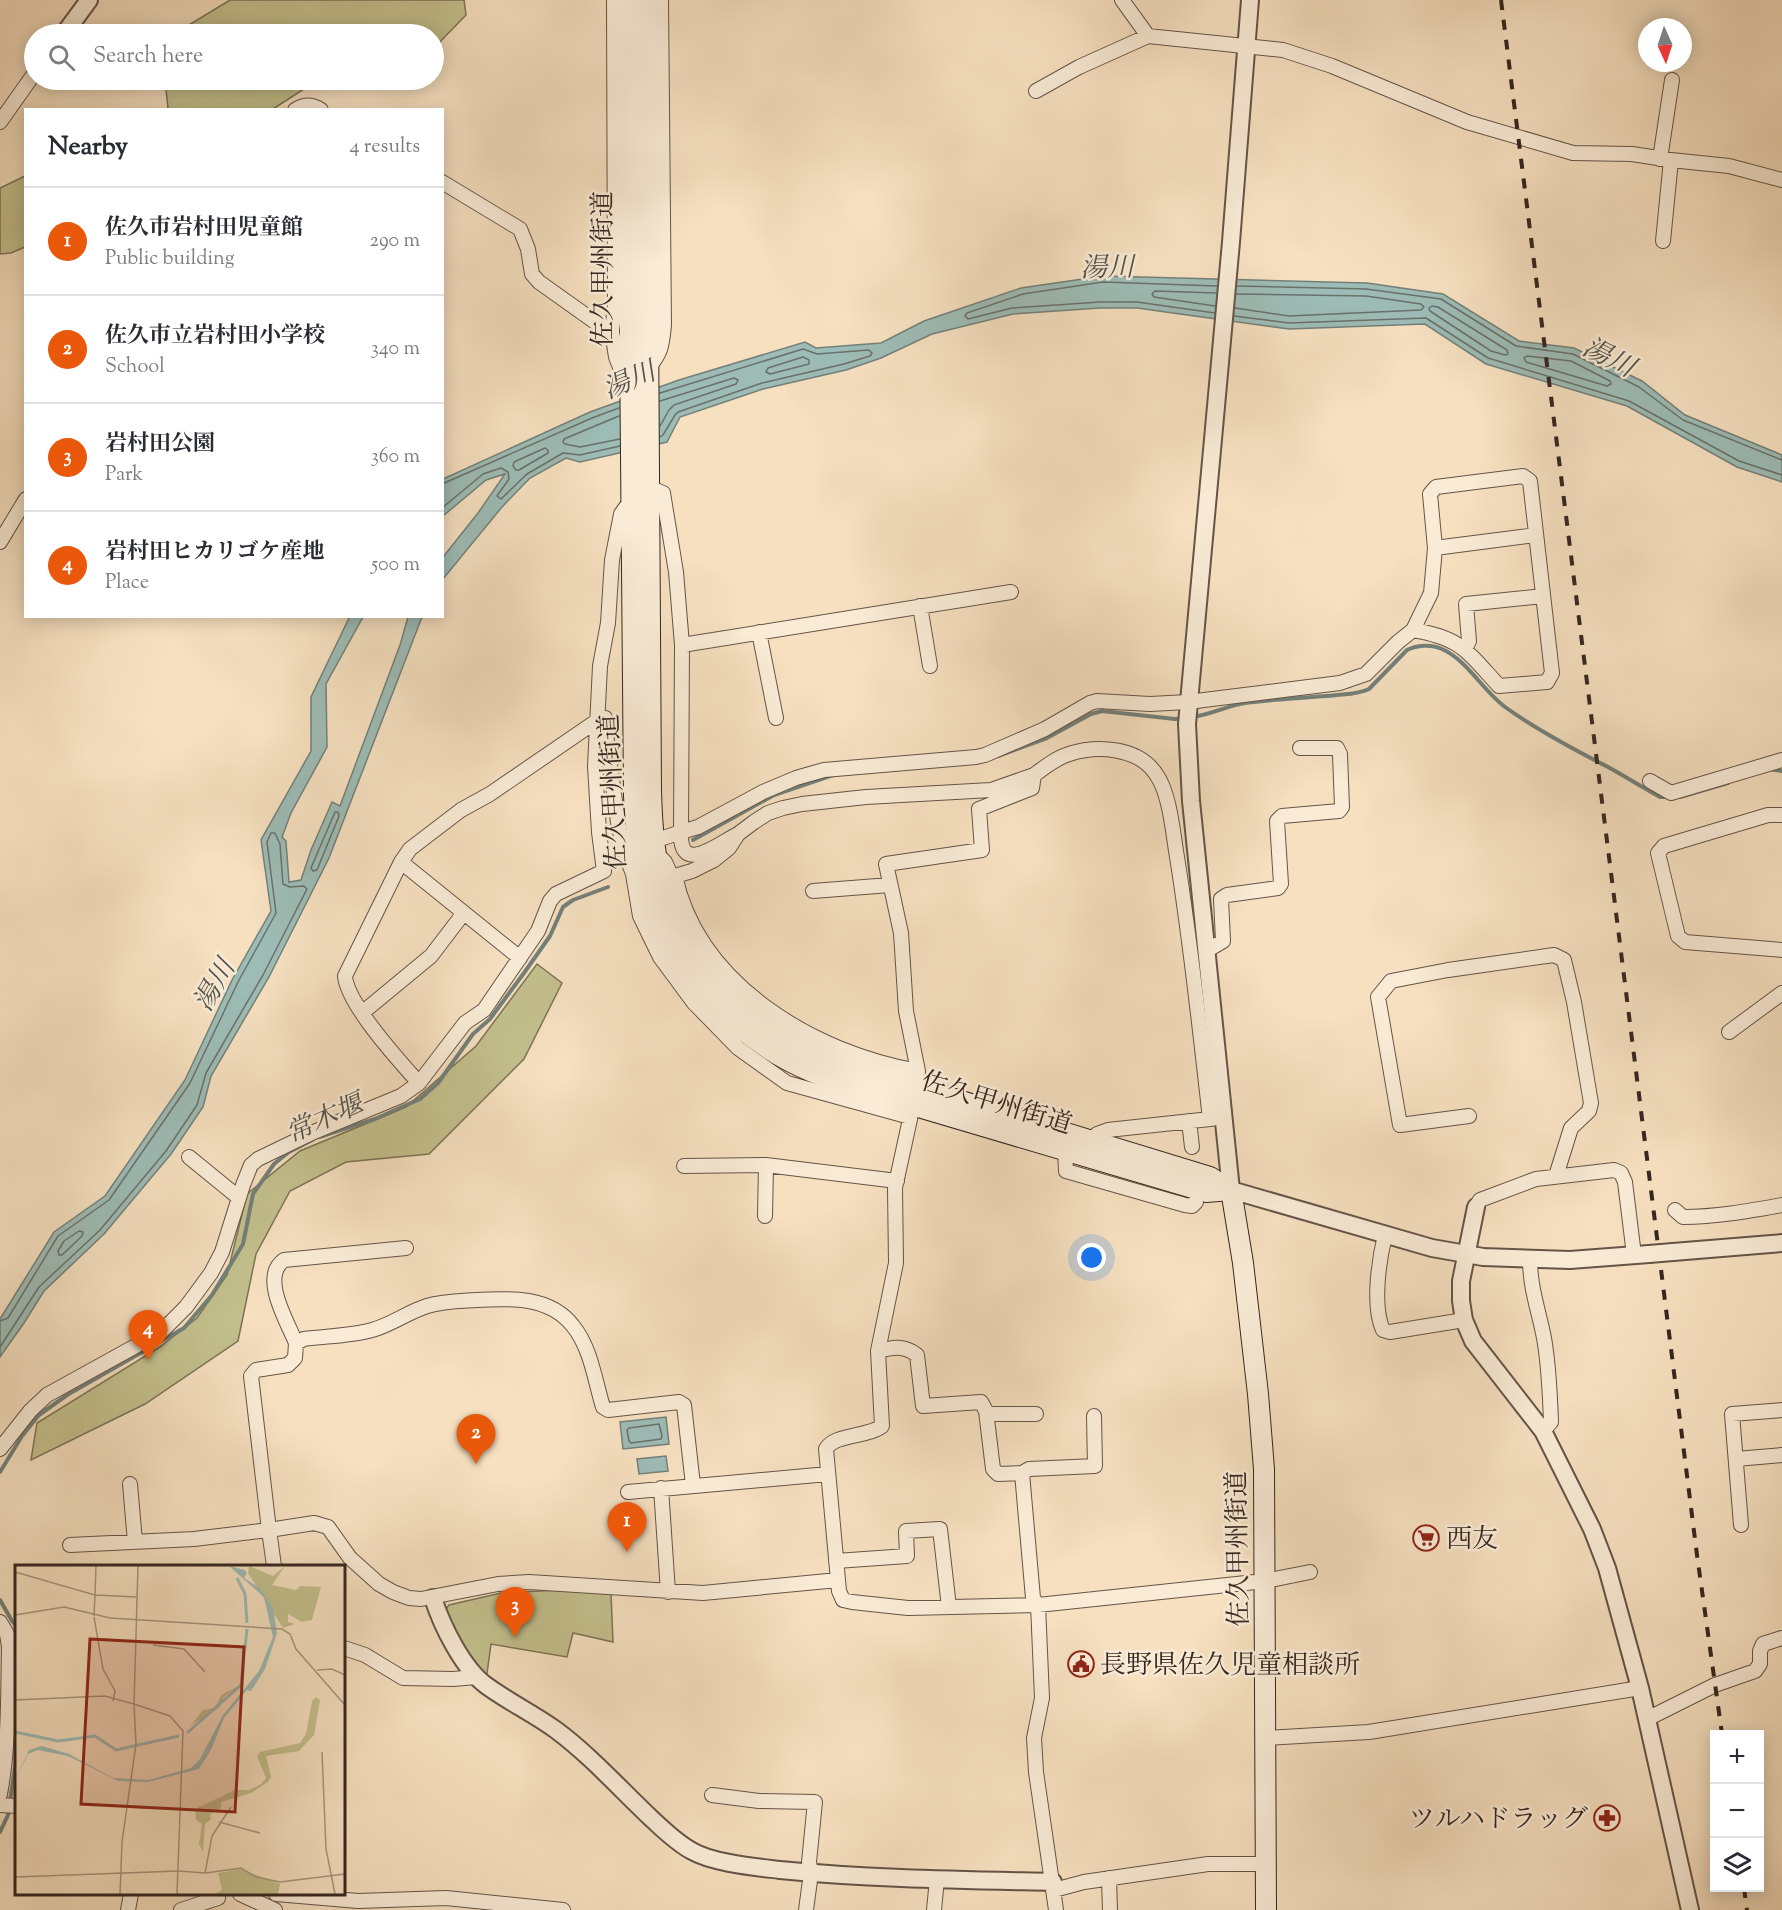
<!DOCTYPE html>
<html lang="en">
<head>
<meta charset="utf-8">
<style>
  :root { --surface:#fff; --page:#f7f7f7; --text:#2b2b33; --muted:#7c7c81; --line:#e1e1e2; --accent:#ea580c }
  body { margin:0; font-family:"Sorts Mill Goudy","Noto Serif JP",serif; background:var(--page); color:var(--text) }
  .controls { position:absolute; right:18px; bottom:18px; display:grid; overflow:hidden; border-radius:0px; box-shadow:0 3px 15px #0003 }
  .controls button { width:54px; height:54px; display:grid; place-items:center; padding:0; border:0; border-bottom:2px solid var(--line); background:var(--surface); color:var(--text); font:30px sans-serif }
  .compass { position:absolute; left:1638px; top:18px; width:54px; height:54px; border-radius:50%; background:var(--surface); box-shadow:0 3px 15px #0003; rotate:177deg }
  .you { position:absolute; left:1092px; top:1258px; width:21px; height:21px; margin:-15px; border:4px solid #fff; border-radius:50%; background:#1a73e8; box-shadow:0 0 0 9px #1a73e833 }
  .badge { display:grid; place-items:center; width:39px; height:39px; border-radius:50%; background:var(--accent); color:#fff; font-size:20px; font-weight:700 }
  .pin { position:absolute; translate:-50% -50px; filter:drop-shadow(0 2px 3px #0008) }
  .pin::after { content:''; position:absolute; top:32px; width:21px; height:18px; background:inherit; clip-path:polygon(0 0,100% 0,50% 100%) }
  .list { margin:0; padding:0; list-style:none }
  h2 { display:flex; justify-content:space-between; align-items:center; height:78px; margin:0; padding:0 24px; font-size:26px }
  h2 small { font-size:20px; font-weight:400; color:var(--muted) }
  .list li { display:grid; grid-template-columns:39px 1fr auto; gap:18px; align-items:center; box-sizing:border-box; height:108px; padding:0 24px; border-top:2px solid var(--line) }
  .list b { display:block; font-size:22px; white-space:nowrap }
  .list p { margin:0; font-size:20px; white-space:nowrap; color:var(--muted) }
  .list em { font-size:20px; font-style:normal; color:var(--muted) }
  .icon { flex:none; width:33px; height:33px; fill:none; stroke:currentColor; stroke-width:2; stroke-linecap:round; stroke-linejoin:round }
  .map { position:relative; flex:none; width:1782px; height:1910px; overflow:hidden }
  .search { position:absolute; background:var(--surface); box-shadow:0 3px 15px #0003; left:24px; top:24px; width:420px; height:66px; display:flex; align-items:center; gap:15px; box-sizing:border-box; padding:0 21px; border-radius:33px; color:var(--muted); font-size:22px }
  .panel { position:absolute; background:var(--surface); box-shadow:0 3px 15px #0003; left:24px; top:108px; width:420px; height:510px; border-radius:0px }
  .map>svg:first-child { display:block }
  .green { fill:#c3c08d; stroke:#7c7356; stroke-width:1.5 }
  .water { fill:#9dbcb6; stroke:#73807a; stroke-width:1.5 }
  .lines { fill:none; stroke-linecap:round; stroke-linejoin:round }
  .shore { stroke:#69716b; stroke-width:1.5 }
  .stream { stroke:#73807a; stroke-width:4 }
  .minor-casing { stroke:#655448; stroke-width:16 }
  .tertiary-casing { stroke:#655448; stroke-width:20 }
  .secondary-casing { stroke:#352620; stroke-width:22 }
  .minor { stroke:#f9ebd6; stroke-width:14 }
  .tertiary { stroke:#f9ebd6; stroke-width:16 }
  .secondary { stroke:#f9ebd6; stroke-width:20 }
  .rail { stroke:#352620; stroke-width:4; stroke-dasharray:10 10; stroke-linecap:butt }
  .tertiary-bridge-casing { stroke:#655448; stroke-width:20; stroke-linecap:butt }
  .tertiary-bridge { stroke:#f9ebd6; stroke-width:16 }
  .labels { text-anchor:middle; stroke-width:5; stroke-linejoin:round; paint-order:stroke }
  .street-label { font-size:26px; fill:#352620; stroke:#f9ebd6 }
  .poi-label { font-size:26px; fill:#352620; stroke:#f9ebd6; text-anchor:start }
  .water-label { font-size:27px; font-style:italic; fill:#54534d; stroke:#f9ebd6 }
  .inset-river { fill:none; stroke:#9dbcb6; stroke-width:3 }
  .inset-road { fill:none; stroke:#a99680; stroke-width:1.5 }
  .view { fill:#8f2418; fill-opacity:0.15; stroke:#8f2418; stroke-width:3 }
  .inset-edge { fill:none; stroke:#352620; stroke-width:3 }
</style>
</head>
<body>
<div class="map">
<svg width="1782" height="1910" viewBox="0 0 1782 1910">
  <rect width="100%" height="100%" fill="#f6e0c0"/>
  <filter id="stains"><feTurbulence type="fractalNoise" baseFrequency=".00333" numOctaves="4"/><feColorMatrix values="0 0 0 0 .2 0 0 0 0 .09 0 0 0 0 .02 0 0 0 .5 -.17"/></filter>
  <radialGradient id="worn" r=".72"><stop offset=".6" stop-color="#630" stop-opacity="0"/><stop offset="1" stop-color="#630" stop-opacity=".3"/></radialGradient>
  <!-- green -->
  <path class="green" d="M230,0H464L466,15L434,48V34H174Z
    M165,80H318L273,109H166L168,108Z
    M25,176V247L11,253L0,254V188Z
    M537,964L562,983L524,1059L429,1154L346,1162L290,1191L256,1254L238,1341L145,1404L31,1460L37,1423L160,1347L197,1318L227,1275L247,1194L300,1151L406,1107L476,1046Z
    M558,1590L611,1594L613,1642L573,1633L567,1657L491,1644L486,1681L468,1658L447,1615L446,1609L449,1605L501,1593Z"/>
  <!-- water -->
  <path class="water" d="M1103,276L1367,283L1443,294L1519,341L1574,348L1642,381L1685,415L1782,455V482L1737,467L1627,406L1486,364L1425,324L1289,329L1137,308H1100L1013,314L932,334L881,358L846,370L763,389L680,417L667,442L580,462L566,458L530,478L502,507L443,579V557L478,513L505,474L486,480L443,516V479L590,412L679,380L805,342L816,348L881,343L924,321L1021,288Z
    M350,616L363,617L326,684L327,747L291,813L282,837L286,841L289,882L301,880L311,850L332,802L340,806L400,645L408,617H422L329,858L269,977L211,1076L203,1107L171,1154L104,1234L44,1291L24,1323L0,1357V1319L54,1232L105,1196L185,1080L232,980L271,911L261,840L311,751V697Z
    M666,1417L669,1444L623,1449L620,1422Z
    M666,1456L668,1471L639,1474L637,1459Z"/>
  <g class="lines">
    <!-- shore -->
    <path class="shore" d="M1237,286L1366,289L1441,299L1516,346L1573,354L1639,387L1683,420L1782,460
      M1215,306L1154,297L1152,294L1155,291L1217,293
      M1432,306L1438,307L1507,350L1508,354L1505,355L1491,351L1430,311L1429,308Z
      M1235,308L1289,316L1421,310L1424,307L1421,304L1366,296L1236,294
      M1215,313L1137,302H1100L1012,308L968,319L965,316L967,313L1023,294L1103,282L1217,286
      M1234,316L1289,323L1426,318L1488,358L1629,401L1739,461L1782,475
      M1527,356L1571,361L1610,381L1611,384L1607,386L1526,362L1524,358Z
      M803,357L809,360V364L770,374L766,372L768,368Z
      M660,393L803,349L817,354L869,350L872,353L870,356L844,364L762,383L678,412L675,415L663,435L660,437
      M660,401L734,378L738,380L736,384L674,405L669,410L660,426
      M619,416L564,439L563,442L565,444L580,447L620,439
      M545,448L548,450V453L519,470H516L513,466L514,462Z
      M442,484L592,418L619,408
      M442,508L483,474L501,468L508,472L509,479L497,496L501,499L527,474L563,453L580,455L620,446
      M335,812H338L339,816L317,870L313,871L311,868Z
      M79,1231L83,1232L82,1236L62,1255H59L58,1251L64,1241Z
      M0,1321L8,1318L58,1236L109,1200L190,1083L238,982L276,913L267,842L271,833H275L280,844L283,884L290,887L304,886L307,889L263,975L206,1073L197,1105L166,1151L100,1230L39,1287L0,1347
      M659,1424L662,1436L661,1439L631,1443L629,1441L627,1430L629,1428Z"/>
    <!-- stream -->
    <path class="stream" d="M1191,717C1210,715 1226,706 1245,703C1276,699 1306,698 1337,695C1348,694 1359,694 1369,689L1407,650C1417,645 1431,644 1442,649C1467,660 1483,691 1505,707C1537,730 1573,749 1608,767C1626,777 1642,787 1660,797H1667
      M998,756L1047,738L1091,714L1102,711L1175,719L1184,718
      M1769,769L1782,771
      M1680,797L1728,783
      M693,840L774,795L833,775
      M319,1137L375,1119L420,1099L438,1083L473,1034L490,1019L524,973L550,936L563,907L573,900L608,887
      M0,1472L22,1436L39,1415L67,1395L184,1328L212,1295L243,1244L253,1194L274,1164L289,1152L312,1140
      M0,1600L12,1621L16,1625
      M0,1832L8,1815L16,1760"/>
    <!-- minor casing -->
    <g class="minor-casing">
      <path id="minor" d="M1122,0L1148,36
        M1036,91L1079,67L1148,36L1283,50L1332,66L1467,122L1573,153L1632,154L1671,160L1729,166L1782,180
        M295,110C304,104 312,104 321,110
        M0,122L34,74
        M1660,159L1672,80
        M442,182L520,229L528,249L532,274L539,282L598,324L612,331L616,357L621,370L630,372
        M1663,241L1671,160
        M612,331L615,306L614,0
        M649,367C662,352 662,344 664,325L661,0
        M649,487L663,493L676,572L682,645L1011,592
        M0,542L26,499
        M1435,548L1536,535
        M920,606L930,666
        M759,632L776,718
        M1465,649L1469,641L1466,604L1543,596
        M1650,781L1671,793L1782,760
        M1782,815H1768L1664,846L1658,853L1678,936L1685,942L1782,950
        M738,834C719,843 679,877 681,832L698,827L763,792L796,778L824,770L976,757L985,755L1045,729L1090,703L1097,701L1150,704L1188,702L1340,683L1366,674L1398,642L1413,630L1431,593L1435,548L1430,494L1436,487L1523,476L1530,481L1552,673L1547,682L1499,686C1467,651 1461,638 1413,630
        M663,838L681,832L682,645
        M659,856L665,862L671,875L675,876L692,871L714,860L729,848L738,834L754,822L768,813L783,808L802,804L866,797L991,790L1034,775
        M401,862L520,958
        M675,876C699,986 815,1053 918,1071
        M813,891L890,885
        M1206,951L1223,941L1221,899L1227,895L1278,888L1281,884L1277,821L1282,816L1339,811L1342,807L1340,754L1337,748H1300
        M362,1013L431,956L463,914
        M1729,1032L1782,993
        M419,1083C400,1062 347,1004 345,976L401,862L410,849L461,810L490,794L601,718H605L606,721L607,744L618,822L624,850L633,874L640,916L660,957L694,1003L738,1048L787,1083L910,1117
        M1469,1116L1400,1125L1378,997L1391,981L1448,970L1554,955L1564,960L1574,1002L1591,1103L1589,1111L1571,1128L1556,1176
        M1189,1121L1192,1147
        M1094,1142L1097,1134L1108,1130L1210,1119
        M1065,1150L1066,1171L1185,1205L1192,1206L1196,1202
        M189,1157L238,1197
        M684,1166L766,1165L897,1181
        M1476,1207L1480,1200L1536,1179L1614,1170L1621,1173L1625,1182L1634,1255
        M1675,1210L1683,1217C1717,1217 1749,1211 1782,1205
        M765,1216L766,1165
        M1385,1235C1379,1260 1372,1306 1383,1330L1390,1332L1464,1320
        M1530,1260C1530,1288 1539,1312 1544,1338C1549,1366 1550,1394 1551,1422L1543,1431
        M296,1343C287,1321 260,1277 284,1260L406,1248
        M878,1351C893,1347 904,1345 917,1355L923,1406L981,1402L986,1411L993,1469L998,1474L1022,1473L1033,1598L1038,1605L1042,1698L1034,1738L1036,1772L1056,1910
        M987,1414H1036
        M0,1449L30,1411L47,1395L161,1332L186,1307L211,1273L222,1252L243,1185L251,1165L258,1159L314,1132L401,1096L419,1083L465,1023L484,1010L538,931L550,901L556,894L604,871L599,832L595,766L600,666L608,623L612,560L621,514L626,507H632
        M1736,1459L1782,1455
        M1022,1473L1029,1469L1095,1466L1094,1416
        M130,1484L135,1542
        M693,1485L684,1405L679,1402L608,1410L603,1407C595,1381 591,1348 573,1326C550,1296 510,1298 476,1300C460,1301 443,1301 427,1306C408,1312 391,1325 372,1330C351,1336 326,1336 304,1339L296,1343L295,1358L288,1365L256,1370L251,1376L269,1530L314,1523L328,1527L350,1558L379,1584L393,1592L409,1598L421,1599L498,1584L529,1582L703,1593L838,1580L839,1591L843,1600L852,1602L908,1608L1038,1605L1265,1581L1310,1572
        M661,1488L668,1592
        M628,1492L828,1474
        M1741,1525L1732,1414L1782,1410
        M70,1545L194,1539L269,1530L274,1566
        M836,1561L907,1556L906,1531L940,1529L949,1607
        M838,1580L826,1449C834,1434 868,1437 882,1426L878,1351L896,1263L895,1188L917,1087L918,1071L906,1011L901,933L886,864L982,850L979,809L1032,788L1034,775C1045,767 1056,758 1069,754C1097,745 1138,747 1156,774C1170,793 1173,834 1177,857C1191,944 1200,1031 1210,1119L1223,1117
        M0,1622L7,1634L9,1647C8,1696 9,1745 0,1794
        M344,1648L365,1655L403,1678L453,1679L476,1677
        M1647,1719L1715,1685L1755,1671L1760,1664V1651L1763,1644L1782,1638
        M1265,1738L1369,1732L1640,1688
        M712,1795L759,1801L815,1802L809,1862L811,1873L806,1910
        M0,1805L16,1806
        M1109,1878L1110,1910
        M1054,1890L1084,1882L1208,1864H1266
        M240,1894L275,1910
        M276,1894L358,1901L446,1898L563,1910
        M128,1910L131,1894
        M181,1910L218,1898
        M934,1910L937,1879"/>
    </g>
    <!-- tertiary casing -->
    <g class="tertiary-casing">
      <path id="tertiary" d="M1250,0L1231,242L1187,724L1191,801L1231,1190L1432,1248L1483,1257L1570,1260L1649,1254
        M64,34L89,0
        M1476,1207L1461,1281V1301L1464,1320L1473,1341L1543,1431L1592,1529L1607,1568L1640,1688L1690,1910
        M1673,1252L1782,1243
        M433,1598C442,1626 463,1669 487,1686C509,1702 534,1714 556,1730C591,1756 621,1790 653,1820C665,1831 677,1843 692,1851C712,1863 756,1867 780,1870C871,1879 962,1880 1053,1882"/>
    </g>
    <!-- secondary casing -->
    <g class="secondary-casing">
      <path id="secondary" d="M627,0L634,796C636,825 637,853 644,882C660,949 709,1009 766,1047C795,1067 828,1079 861,1090L1206,1192L1231,1190
        M646,0L651,790C652,825 654,860 665,894C688,961 748,1021 811,1052C828,1060 845,1065 863,1071L1210,1177L1231,1190L1243,1263L1258,1394L1264,1469L1266,1910"/>
    </g>
    <!-- minor -->
    <use href="#minor" class="minor"/>
    <!-- tertiary -->
    <use href="#tertiary" class="tertiary"/>
    <!-- secondary -->
    <use href="#secondary" class="secondary"/>
    <!-- rail -->
    <path class="rail" d="M1501,0L1697,1555L1722,1734
      M1744,1888L1747,1910"/>
    <!-- tertiary-bridge casing -->
    <g class="tertiary-bridge-casing">
      <path id="tertiary-bridge" d="M1649,1254L1673,1252"/>
    </g>
    <!-- tertiary-bridge -->
    <use href="#tertiary-bridge" class="tertiary-bridge"/>
  </g>
  <!-- icons -->
  <defs>
    <g id="supermarket-ring" transform="scale(1.35)"><circle r="9.5" fill="#f9ebd6" stroke="#8f2418" stroke-width="1.5"/><path d="M-6-5.5h2.5l.6 2H6L4.5 2H-2.5L-4.4-4H-6ZM-1.5 3.2a1.3 1.3 0 1 0 .1 0ZM3 3.2a1.3 1.3 0 1 0 .1 0Z" fill="#8f2418"/></g>
    <g id="civic-ring" transform="scale(1.35)"><circle r="9.5" fill="#f9ebd6" stroke="#8f2418" stroke-width="1.5"/><path d="M-.6-6.5H3V-4.5H.6V-3L4-1V1h2V6H-6V1h2V-1L-.6-3ZM-1.2 2.5V6h2.4V2.5Z" fill="#8f2418"/></g>
    <g id="pharmacy-ring" transform="scale(1.35)"><circle r="9.5" fill="#f9ebd6" stroke="#8f2418" stroke-width="1.5"/><path d="M-2-6h4v4h4v4h-4v4h-4v-4h-4v-4h4Z" fill="#8f2418"/></g>
  </defs>
  <g fill-rule="evenodd">
    <use href="#supermarket-ring" x="1426" y="1538"/>
    <use href="#civic-ring" x="1081" y="1664"/>
    <use href="#pharmacy-ring" x="1607" y="1818"/>
  </g>
  <g class="labels">
    <!-- street labels -->
    <g class="street-label">
      <text transform="translate(602 269) rotate(-90)" y="9">佐久甲州街道</text>
      <text transform="translate(612 792) rotate(-93)" y="9">佐久甲州街道</text>
      <text transform="translate(997 1102) rotate(17)" y="9">佐久甲州街道</text>
      <text transform="translate(1237 1549) rotate(-91)" y="9">佐久甲州街道</text>
    </g>
    <!-- poi labels -->
    <g class="poi-label">
      <text x="1446" y="1547">西友</text>
      <text x="1100" y="1673">長野県佐久児童相談所</text>
      <text x="1588" y="1827" text-anchor="end">ツルハドラッグ</text>
    </g>
    <!-- water labels -->
    <g class="water-label">
      <text transform="translate(1107 267) rotate(-1)" y="9">湯川</text>
      <text transform="translate(1609 357) rotate(27)" y="9">湯川</text>
      <text transform="translate(629 380) rotate(-23)" y="9">湯川</text>
      <text transform="translate(214 985) rotate(-60)" y="9">湯川</text>
      <text transform="translate(324 1118) rotate(-24)" y="9">常木堰</text>
    </g>
  </g>
  <!-- overview -->
  <g transform="translate(15 1565)">
    <rect width="330" height="330" fill="#f6e0c0"/>
    <path d="M234,1L258,11L270,1L257,20L281,25L285,21L306,22L297,55L287,57L273,49V57L280,59L268,63L233,8ZM224,121L209,132L204,143L176,160L188,145L200,143L206,130ZM301,132L305,135L299,170L284,186L251,191L256,212L253,217L236,228L206,237V243L195,249L196,254L190,259L188,287L184,279L187,259L181,255L180,244L220,225H234L246,219L251,213L242,191L245,187L285,178L291,169L297,136ZM226,304L265,319L263,329H200L207,325L203,308Z" fill="#c3c08d"/>
    <path d="M214,1L230,5L232,8L229,13L246,24L258,43L262,68L250,104L236,126L232,125L209,153L196,185L184,204L133,217L103,216L53,191L23,185L13,189L0,215L14,185L27,181L54,189L98,213L134,215L176,203L185,194L208,150L244,106L258,72L249,32Z" fill="#9dbcb6"/>
    <path class="inset-river" d="M222,13L230,29L232,58M0,167L43,176L80,171L101,185L164,171M172,168L226,120L232,64"/>
    <path class="inset-road" d="M81,1L80,30L122,32M0,7L80,30L79,51M0,50L49,42L95,53L267,64L275,69L281,84L330,140M79,52L88,104L100,126L98,136M138,80L169,84L190,107M302,105L317,104L330,110M0,135L90,131L119,139L121,179L107,277L105,329M119,139L155,151L168,166L162,329M119,139L123,1M307,187L311,284L320,329M204,257L245,268M163,306L191,308L226,303L241,312L265,317L330,309M190,308L197,271L216,242M0,312L163,306"/>
    <path class="view" d="M75,74L229,82L220,247L66,239Z"/>
    <rect width="330" height="330" class="inset-edge"/>
  </g>
  <rect width="100%" height="100%" filter="url(#stains)"/>
  <rect width="100%" height="100%" fill="url(#worn)"/>
</svg>
<div class="controls">
<button>+</button>
<button>−</button>
<button><svg class="icon" aria-label="layers" viewBox="0 0 24 24"><path d="M12 4l9 5-9 5-9-5zM3 14l9 5 9-5"/></svg></button>
</div>
<svg class="compass" viewBox="-18 -18 36 36"><path d="M0-13l5 13h-10z" fill="#e53935"/><path d="M0 13l5-13h-10z" fill="#7c7c81"/></svg>
<div class="you"></div>
<div class="pin badge" style="left:627px;top:1552px">1</div>
<div class="pin badge" style="left:476px;top:1464px">2</div>
<div class="pin badge" style="left:515px;top:1637px">3</div>
<div class="pin badge" style="left:148px;top:1360px">4</div>
<div class="search"><svg class="icon" aria-label="search" viewBox="0 0 24 24"><circle cx="10" cy="10" r="6"/><path d="M15 15l6 6"/></svg>Search here</div>
<section class="panel">
<h2>Nearby<small>4 results</small></h2>
<ul class="list">
<li><span class="badge">1</span><div><b>佐久市岩村田児童館</b><p>Public building</p></div><em>290 m</em></li>
<li><span class="badge">2</span><div><b>佐久市立岩村田小学校</b><p>School</p></div><em>340 m</em></li>
<li><span class="badge">3</span><div><b>岩村田公園</b><p>Park</p></div><em>360 m</em></li>
<li><span class="badge">4</span><div><b>岩村田ヒカリゴケ産地</b><p>Place</p></div><em>500 m</em></li>
</ul>
</section>
</div>
</body>
</html>
